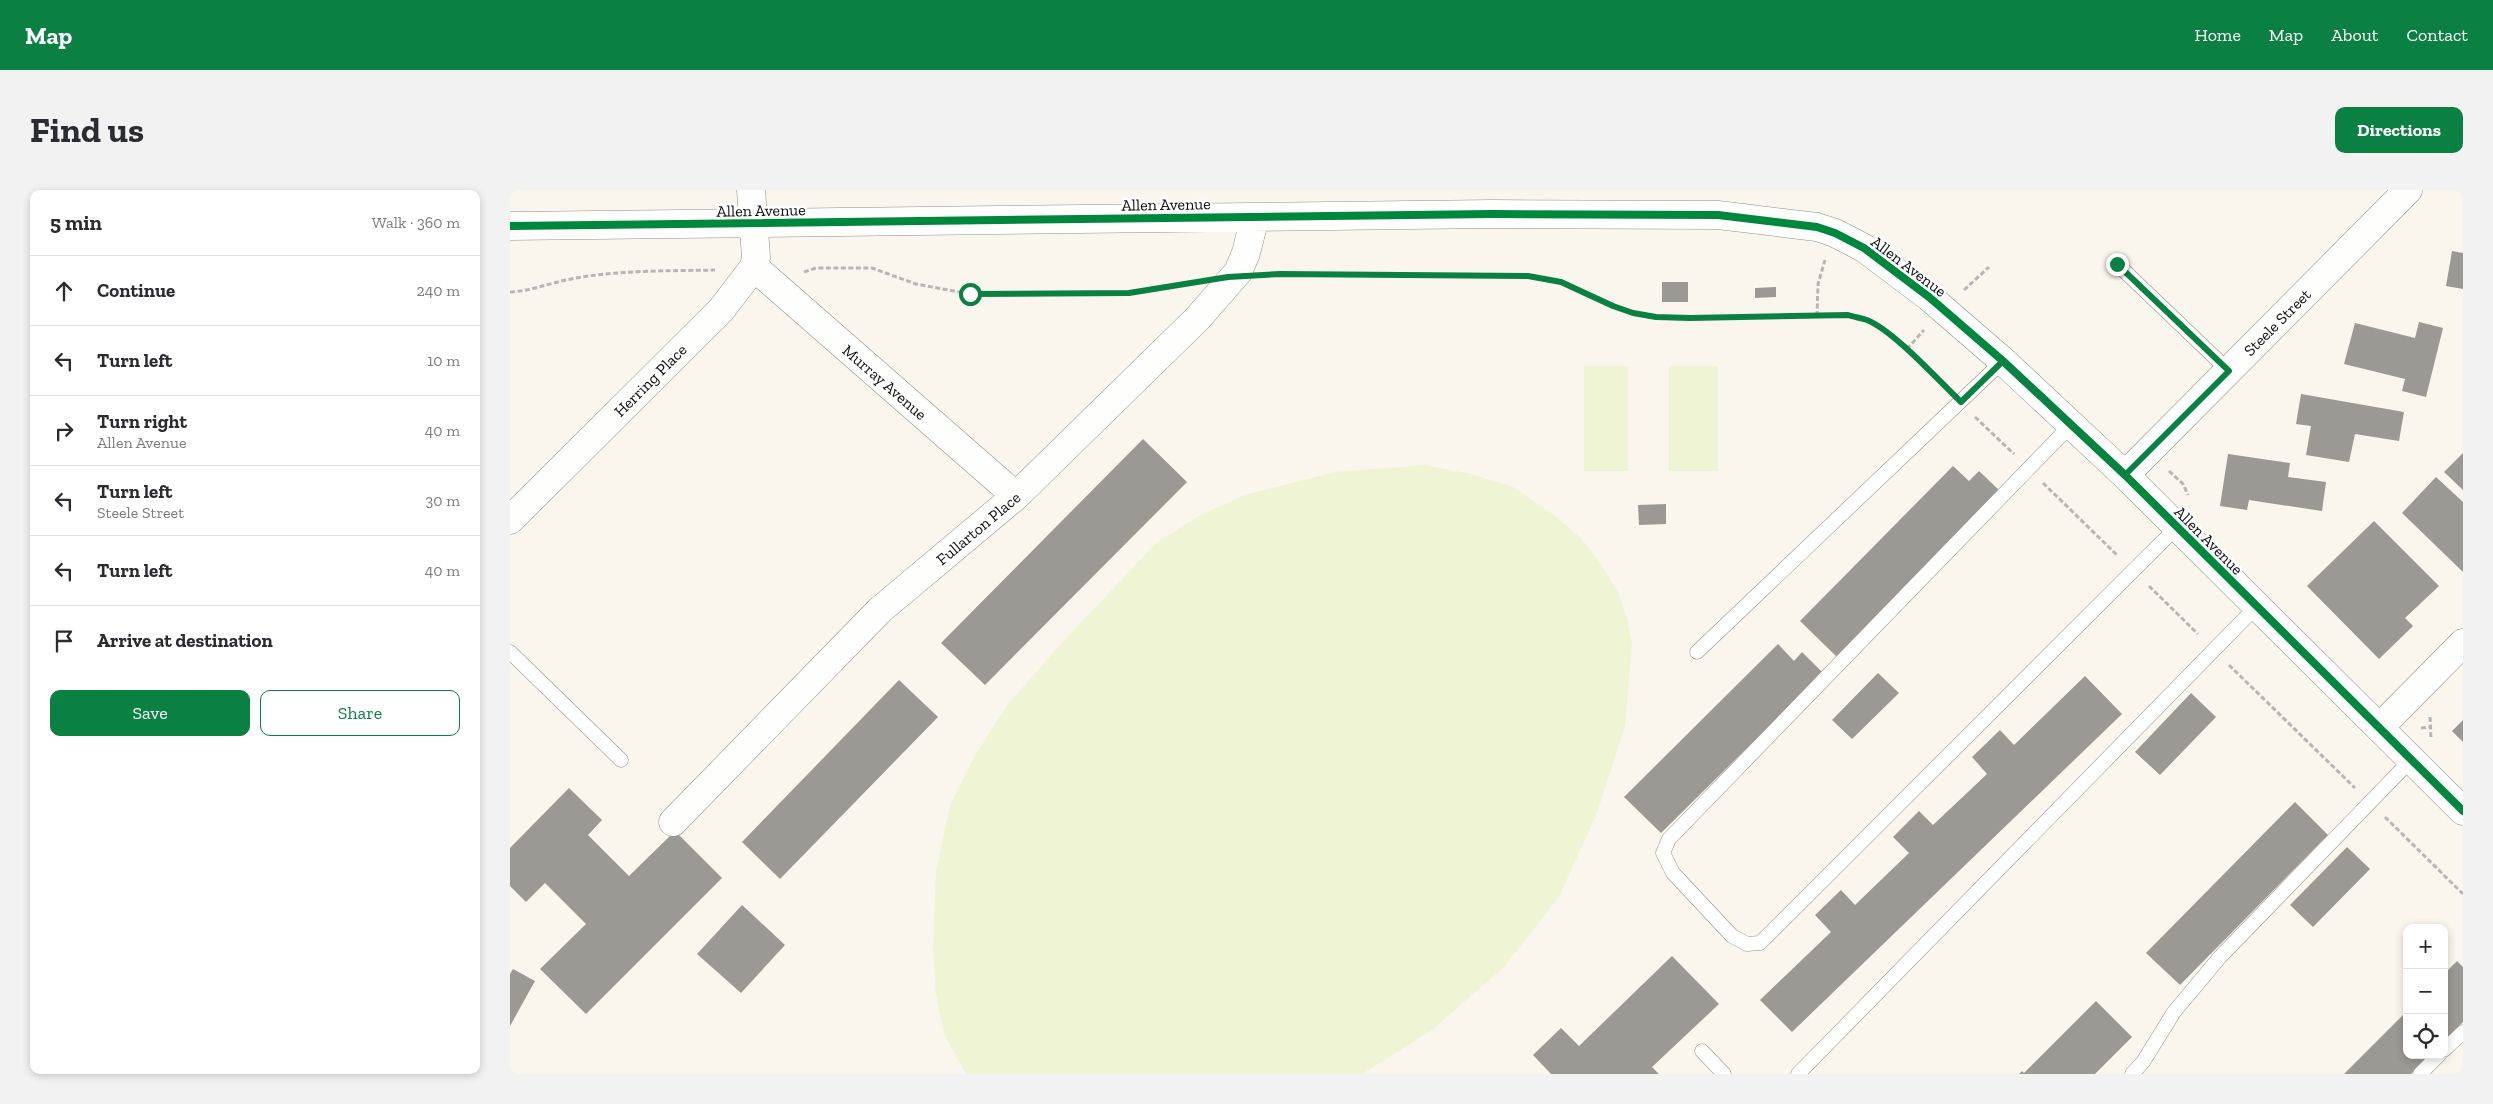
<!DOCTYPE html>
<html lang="en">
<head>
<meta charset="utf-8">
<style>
  :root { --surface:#fff; --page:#f2f2f3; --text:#2b2b33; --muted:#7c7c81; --line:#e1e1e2; --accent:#0b8043 }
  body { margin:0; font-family:"Zilla Slab",serif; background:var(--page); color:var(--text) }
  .controls { position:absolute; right:15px; bottom:15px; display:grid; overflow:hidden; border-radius:10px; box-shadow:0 2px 8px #0003 }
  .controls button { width:45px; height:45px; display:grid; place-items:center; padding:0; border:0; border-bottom:1px solid var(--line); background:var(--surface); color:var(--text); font:25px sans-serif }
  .stop { position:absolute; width:15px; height:15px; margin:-11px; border:4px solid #0b8043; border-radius:50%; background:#fff }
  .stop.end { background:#0b8043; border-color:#fff; box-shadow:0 1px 5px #0008 }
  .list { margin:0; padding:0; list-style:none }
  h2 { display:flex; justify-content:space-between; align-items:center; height:65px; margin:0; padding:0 20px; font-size:21px }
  h2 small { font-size:16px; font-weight:400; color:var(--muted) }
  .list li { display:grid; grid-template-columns:32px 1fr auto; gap:15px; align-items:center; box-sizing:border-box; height:70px; padding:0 20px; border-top:1px solid var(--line) }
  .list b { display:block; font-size:19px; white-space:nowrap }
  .list p { margin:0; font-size:16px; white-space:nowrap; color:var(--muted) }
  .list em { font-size:16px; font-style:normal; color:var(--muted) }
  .actions { display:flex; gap:10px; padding:15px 20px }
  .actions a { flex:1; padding:11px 0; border:1px solid var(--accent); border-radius:10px; text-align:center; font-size:18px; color:var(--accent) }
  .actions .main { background:var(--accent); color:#fff }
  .icon { flex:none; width:28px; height:28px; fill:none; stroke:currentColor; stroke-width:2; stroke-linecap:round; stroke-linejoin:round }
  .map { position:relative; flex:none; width:1953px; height:884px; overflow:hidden; border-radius:10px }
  header { display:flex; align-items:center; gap:30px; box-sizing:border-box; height:70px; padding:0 25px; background:var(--accent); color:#fff }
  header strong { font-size:24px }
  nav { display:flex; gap:28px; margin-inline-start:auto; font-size:18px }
  .intro { display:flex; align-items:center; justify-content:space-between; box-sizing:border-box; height:120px; padding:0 30px }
  h1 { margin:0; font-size:35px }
  .button { padding:12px 22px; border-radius:10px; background:var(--accent); color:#fff; font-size:18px; font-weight:700 }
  main { display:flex; gap:30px; padding:0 30px }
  aside { flex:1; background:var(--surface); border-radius:10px; box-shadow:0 2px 8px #0003 }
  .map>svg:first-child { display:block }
  .pitch { fill:#eff4d5 }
  .building { fill:#9c9894 }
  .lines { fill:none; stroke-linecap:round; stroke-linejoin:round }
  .lane-casing { stroke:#92908c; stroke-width:15 }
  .street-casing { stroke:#92908c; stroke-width:29 }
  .path { stroke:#b7b6b5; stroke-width:3; stroke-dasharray:5 2.5; stroke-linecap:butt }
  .lane { stroke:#fefefc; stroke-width:14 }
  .street { stroke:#fefefc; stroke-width:28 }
  .cycleway-casing { stroke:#fff; stroke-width:11 }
  .cycleway { stroke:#00873e; stroke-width:8 }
  .route { stroke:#0b8043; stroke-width:6 }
  .labels { text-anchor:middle; stroke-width:5; stroke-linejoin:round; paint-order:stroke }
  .street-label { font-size:16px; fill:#0a0a0a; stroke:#fff }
</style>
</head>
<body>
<header>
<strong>Map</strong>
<nav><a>Home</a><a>Map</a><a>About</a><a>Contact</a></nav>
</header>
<div class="intro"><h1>Find us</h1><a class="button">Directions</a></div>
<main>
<aside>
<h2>5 min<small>Walk · 360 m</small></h2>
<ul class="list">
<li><svg class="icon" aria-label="ahead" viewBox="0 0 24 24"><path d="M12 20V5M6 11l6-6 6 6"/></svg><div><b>Continue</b></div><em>240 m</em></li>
<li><svg class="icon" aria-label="left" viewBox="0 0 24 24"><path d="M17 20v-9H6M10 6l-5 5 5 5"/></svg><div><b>Turn left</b></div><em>10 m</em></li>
<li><svg class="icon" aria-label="right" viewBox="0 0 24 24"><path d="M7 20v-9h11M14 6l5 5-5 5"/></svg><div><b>Turn right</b><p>Allen Avenue</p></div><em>40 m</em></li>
<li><svg class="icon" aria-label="left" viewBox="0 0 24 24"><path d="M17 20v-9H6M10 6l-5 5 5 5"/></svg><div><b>Turn left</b><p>Steele Street</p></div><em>30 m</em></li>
<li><svg class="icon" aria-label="left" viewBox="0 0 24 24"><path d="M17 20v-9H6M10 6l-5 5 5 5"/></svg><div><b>Turn left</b></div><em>40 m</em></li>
<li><svg class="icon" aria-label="arrive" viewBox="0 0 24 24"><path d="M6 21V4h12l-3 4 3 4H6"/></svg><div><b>Arrive at destination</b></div></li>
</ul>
<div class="actions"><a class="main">Save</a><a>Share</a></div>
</aside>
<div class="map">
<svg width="1953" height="884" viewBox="0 0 1953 884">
  <rect width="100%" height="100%" fill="#faf6ed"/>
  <!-- pitch -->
  <path class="pitch" d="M1074,176H1118V281H1074Z
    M1159,176H1208V281H1159Z
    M914,275L961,284L1003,297L1044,325L1071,348L1091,374L1108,402L1117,428L1122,454L1115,536L1087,623L1049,707L994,777L922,840L852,884H456L434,844L426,804L423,758L426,682L440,615L464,567L498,514L549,456L647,352L691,325L734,305L825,282Z"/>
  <!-- building -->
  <path class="building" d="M1942,61L1953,63V99L1936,96Z
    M1152,92H1178V112H1152Z
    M1266,97V107L1245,108V98Z
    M1909,132L1933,138L1916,207L1892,201L1895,189L1834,174L1845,133L1905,148Z
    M1791,204L1894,222L1889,251L1845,244L1839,272L1796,265L1801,236L1786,234Z
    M633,249L677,292L475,495L431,453Z
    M1953,263V300L1934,282Z
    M1718,264L1780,273L1778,287L1816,292L1812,321L1739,310L1737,320L1710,316Z
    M1443,276L1459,291L1469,281L1491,302L1327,467L1290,431Z
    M1926,287L1953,312V382L1892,323Z
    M1156,314V334L1129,335L1128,315Z
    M1864,331L1929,396L1895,428L1903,436L1869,469L1797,396Z
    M1268,454L1284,471L1292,462L1313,483L1151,643L1114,607Z
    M1368,483L1389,503L1342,549L1322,530Z
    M1575,486L1612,524L1282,842L1250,810L1321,742L1305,725L1331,700L1345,715L1399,663L1383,647L1409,621L1423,635L1477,584L1462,567L1490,540L1504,555Z
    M389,490L428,527L270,689L232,652Z
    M1681,503L1706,527L1650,585L1625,562Z
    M1953,530V552L1942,541Z
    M59,598L92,630L78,645L119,686L165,641L212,688L76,824L30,779L76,734L35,693L16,712L0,696V658Z
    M1785,612L1818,645L1670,795L1636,763Z
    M1837,657L1860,679L1803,737L1780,715Z
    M232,715L275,755L231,803L187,764Z
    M1162,766L1209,814L1142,877L1149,884H1041L1023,865L1051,838L1069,856Z
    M1947,771L1953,777V832L1934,851V784Z
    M3,779L25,791L0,836V784Z
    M1586,811L1622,847L1585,884H1509L1512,881L1514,883Z
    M1897,821V865H1920L1901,884H1834Z"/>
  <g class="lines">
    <!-- lane casing -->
    <g class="lane-casing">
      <path id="lane" d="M1607,74L1719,181
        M1560,236L1159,649L1153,663L1163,683L1222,746L1237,754L1250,753L1667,337
        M0,462L111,570
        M1187,462L1493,171
        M1934,860L1953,842
        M1192,861L1214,884
        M1288,884L1747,416
        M1622,884L1633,872L1664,822L1710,767L1901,570
        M1910,884L1929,865"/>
    </g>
    <!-- street casing -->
    <g class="street-casing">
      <path id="street" d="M0,36L981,24L1208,25L1307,37L1325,43L1354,58L1419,107L1493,171L1615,285L1953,621
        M244,77L506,306
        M1615,285L1898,0
        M0,330L211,120L244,77L246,67L241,0
        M1869,538L1953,453
        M163,632L370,420L506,306L688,128L728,82L736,63L745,27"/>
    </g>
    <!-- path -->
    <path class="path" d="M294,82L306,78H362L406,94L460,104L619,103L680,92
      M758,85L1018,86L1051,92L1103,116L1123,123L1146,127L1180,129L1338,125C1344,127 1351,128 1357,130C1382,140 1415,177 1434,196
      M1454,100L1479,77
      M0,102C20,101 37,94 56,90C103,80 157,81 205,80
      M1307,126L1308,94L1315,70
      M1397,159L1414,140
      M1465,227L1504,264
      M1659,281L1673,294L1678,305
      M1533,293L1608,366
      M1639,396L1688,444
      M1719,475L1845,598
      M1920,527L1921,548
      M1911,538L1920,537
      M1875,627L1953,704"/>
    <!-- lane -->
    <use href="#lane" class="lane"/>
    <!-- street -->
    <use href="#street" class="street"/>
    <!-- cycleway casing -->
    <g class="cycleway-casing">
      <path id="cycleway" d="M0,36L981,24L1208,25L1307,37L1325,43L1354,58L1419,107L1493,171L1615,285L1953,621"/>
    </g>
    <!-- cycleway -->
    <use href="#cycleway" class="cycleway"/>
  </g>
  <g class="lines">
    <!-- route -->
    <path class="route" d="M460,104L619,103L718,87L770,84L1018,86L1051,92L1103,116L1123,123L1146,127L1180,128L1338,125C1344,127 1351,128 1357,130C1384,141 1429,191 1451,212L1493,171L1615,285L1719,181L1607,74"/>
  </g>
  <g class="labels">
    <!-- street labels -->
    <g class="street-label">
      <text transform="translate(656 14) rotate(-1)" y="6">Allen Avenue</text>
      <text transform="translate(251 20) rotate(-1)" y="6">Allen Avenue</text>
      <text transform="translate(1399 76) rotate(37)" y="6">Allen Avenue</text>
      <text transform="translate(1767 132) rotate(-45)" y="6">Steele Street</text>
      <text transform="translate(140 190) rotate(-45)" y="6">Herring Place</text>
      <text transform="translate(375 192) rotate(41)" y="6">Murray Avenue</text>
      <text transform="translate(468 338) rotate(-40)" y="6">Fullarton Place</text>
      <text transform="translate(1699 350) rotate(45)" y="6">Allen Avenue</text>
    </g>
  </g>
</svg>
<div class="controls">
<button>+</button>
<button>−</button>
<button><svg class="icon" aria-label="locate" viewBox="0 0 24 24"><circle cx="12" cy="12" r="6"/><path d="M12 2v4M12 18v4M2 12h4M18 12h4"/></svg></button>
</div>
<div class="stop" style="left:460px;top:104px"></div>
<div class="stop end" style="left:1607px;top:74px"></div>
</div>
</main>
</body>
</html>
